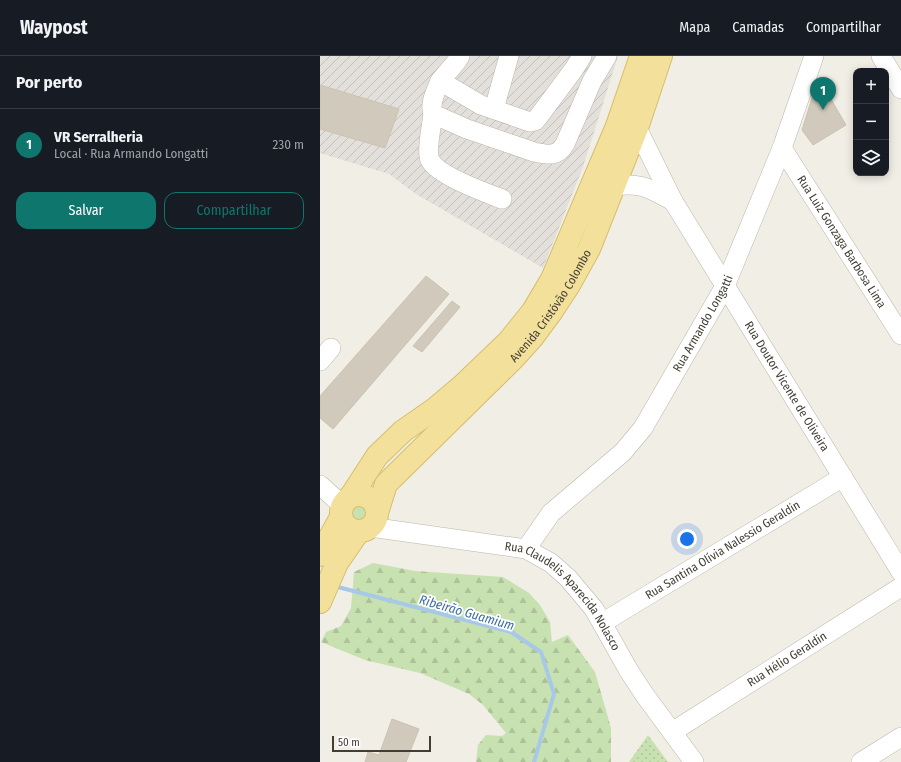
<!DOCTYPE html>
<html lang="pt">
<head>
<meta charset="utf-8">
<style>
  :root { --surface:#171b24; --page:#242831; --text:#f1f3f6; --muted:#9ea1a6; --line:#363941; --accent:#0f766e }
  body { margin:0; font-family:"Fira Sans Condensed",sans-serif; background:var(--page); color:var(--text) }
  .controls { position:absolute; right:12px; top:12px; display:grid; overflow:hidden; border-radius:8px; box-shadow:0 2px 10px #0003 }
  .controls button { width:36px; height:36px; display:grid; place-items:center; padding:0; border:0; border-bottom:1px solid var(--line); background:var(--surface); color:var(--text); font:20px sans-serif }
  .scale { position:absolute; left:12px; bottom:10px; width:99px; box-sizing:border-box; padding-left:4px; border:2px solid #423e35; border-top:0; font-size:11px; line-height:14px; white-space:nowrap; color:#423e35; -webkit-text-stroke:3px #fff; paint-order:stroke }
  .you { position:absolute; left:367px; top:483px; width:14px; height:14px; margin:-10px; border:3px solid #fff; border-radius:50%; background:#1a73e8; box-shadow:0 0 0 6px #1a73e833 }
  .badge { display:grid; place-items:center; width:26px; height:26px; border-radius:50%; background:var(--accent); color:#fff; font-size:13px; font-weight:700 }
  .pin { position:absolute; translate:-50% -33px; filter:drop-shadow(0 1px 2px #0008) }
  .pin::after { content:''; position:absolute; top:21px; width:14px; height:12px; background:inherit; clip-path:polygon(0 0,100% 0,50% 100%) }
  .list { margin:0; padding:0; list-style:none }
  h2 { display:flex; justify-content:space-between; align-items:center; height:52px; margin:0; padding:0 16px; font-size:17px }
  h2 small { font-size:13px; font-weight:400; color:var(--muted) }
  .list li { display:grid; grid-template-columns:26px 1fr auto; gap:12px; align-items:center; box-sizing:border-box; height:72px; padding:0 16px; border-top:1px solid var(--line) }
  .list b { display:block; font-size:15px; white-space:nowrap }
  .list p { margin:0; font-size:13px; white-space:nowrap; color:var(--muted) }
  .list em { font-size:13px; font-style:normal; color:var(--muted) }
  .actions { display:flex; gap:8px; padding:12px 16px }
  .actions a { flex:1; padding:9px 0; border:1px solid var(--accent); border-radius:12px; text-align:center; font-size:14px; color:var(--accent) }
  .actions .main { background:var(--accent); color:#fff }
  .icon { flex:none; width:22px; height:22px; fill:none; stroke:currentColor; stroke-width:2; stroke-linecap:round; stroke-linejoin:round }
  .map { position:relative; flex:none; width:581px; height:706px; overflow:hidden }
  header { display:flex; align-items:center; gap:24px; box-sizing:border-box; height:56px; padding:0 20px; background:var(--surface); border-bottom:1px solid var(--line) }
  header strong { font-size:19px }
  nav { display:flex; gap:22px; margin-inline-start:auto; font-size:14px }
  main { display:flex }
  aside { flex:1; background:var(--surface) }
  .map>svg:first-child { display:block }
  .industrial { fill:url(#industrial-furrows) }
  .grass { fill:#c8e1b1 }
  .forest { fill:url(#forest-firs) }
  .park { fill:url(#park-dots) }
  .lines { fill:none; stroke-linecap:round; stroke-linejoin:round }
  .stream { stroke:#a7c8e8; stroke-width:4 }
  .building { fill:#d1cabc; stroke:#cbc2b0 }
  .minor-casing { stroke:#bbb6a9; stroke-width:20 }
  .major-casing { stroke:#d6be6d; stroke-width:24 }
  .minor { stroke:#fff; stroke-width:19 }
  .major { stroke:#f3e19b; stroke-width:22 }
  .labels { text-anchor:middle; stroke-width:3.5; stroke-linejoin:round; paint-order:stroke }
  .street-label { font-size:12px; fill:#423e35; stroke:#fff }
  .water-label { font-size:13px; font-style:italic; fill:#3a6ea2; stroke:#fff }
</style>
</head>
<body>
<header>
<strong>Waypost</strong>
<nav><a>Mapa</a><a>Camadas</a><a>Compartilhar</a></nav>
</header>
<main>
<aside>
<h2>Por perto<small></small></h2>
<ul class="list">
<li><span class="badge">1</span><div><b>VR Serralheria</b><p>Local · Rua Armando Longatti</p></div><em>230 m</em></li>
</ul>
<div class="actions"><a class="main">Salvar</a><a>Compartilhar</a></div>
</aside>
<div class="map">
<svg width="581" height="706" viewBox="0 0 581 706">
  <defs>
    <pattern id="industrial-furrows" width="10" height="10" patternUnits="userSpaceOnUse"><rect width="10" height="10" fill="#e3dfda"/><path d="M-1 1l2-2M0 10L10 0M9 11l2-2" fill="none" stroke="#c4c0bc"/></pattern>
    <pattern id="forest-firs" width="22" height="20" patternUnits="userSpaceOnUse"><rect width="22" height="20" fill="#c8e1b1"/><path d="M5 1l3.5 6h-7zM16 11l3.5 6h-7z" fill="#adc299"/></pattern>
    <pattern id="park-dots" width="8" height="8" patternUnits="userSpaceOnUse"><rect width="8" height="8" fill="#c8e1b1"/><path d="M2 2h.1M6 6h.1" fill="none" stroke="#adc299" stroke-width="1.8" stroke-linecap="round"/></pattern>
  </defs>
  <rect width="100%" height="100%" fill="#f0eee5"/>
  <!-- industrial -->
  <path class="industrial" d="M0,0H298L263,111L223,212L96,138L69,118L0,97Z"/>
  <!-- grass -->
  <path class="grass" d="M39,444L42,445L49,450L48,466L32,468L29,465L26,453Z"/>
  <!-- forest -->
  <path class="forest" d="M53,507L95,515L183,521L209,537L220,549L230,566L232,586L248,579L275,616L291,672V706H156L158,689L166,679L182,680L186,677L163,649L149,638L100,617L45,604L1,586L6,576L21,570L31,552L34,516Z"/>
  <!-- park -->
  <path class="park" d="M328,679L348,706H309Z"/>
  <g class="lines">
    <!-- stream -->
    <path class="stream" d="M14,530L191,576L221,596L234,638L214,706"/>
  </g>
  <!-- building -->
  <path class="building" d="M0,29L79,53L65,92L0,73Z
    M504,31L526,69L493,89L482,74L493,39Z
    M106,220L129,238L13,373L0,362V340Z
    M132,245L140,251L102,296L93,290Z
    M72,663L99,673L86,706H45L48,696L59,699Z"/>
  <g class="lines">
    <!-- minor casing -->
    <g class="minor-casing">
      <g id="minor">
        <path d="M140,0L137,5L120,25L161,49L210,66L215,65L219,60L254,13L262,0"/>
        <path d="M561,0L581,33"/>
        <path d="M120,25C116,35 109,47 113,58L147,73L214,96C229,99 237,101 245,88L272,25L287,0"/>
        <path d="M174,53L189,0"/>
        <path d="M113,58C112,67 106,96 110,104C117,119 166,137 182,143"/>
        <path id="s1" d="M317,72L353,145L581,516"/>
        <path id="s2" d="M462,92L581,279"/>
        <path d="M294,130C321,126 330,133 353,145"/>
        <path d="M0,305L11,292"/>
        <path d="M0,429L22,449"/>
        <path id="s3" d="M50,471L206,493L231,507L248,522L274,553L309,615L324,638L374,706"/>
        <path id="s4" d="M206,493L231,457L303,396L323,372L405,230L462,92L494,0"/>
        <path id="s5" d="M282,567L523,421"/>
        <path id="s6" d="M352,676L581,531"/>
        <path d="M541,706L581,681"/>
      </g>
    </g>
    <!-- major casing -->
    <g class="major-casing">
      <g id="major">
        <circle cx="39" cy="457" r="18"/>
        <path d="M31,440L57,400L83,375L116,352L142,330L188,286L213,255L232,223L297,70L321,0"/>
        <path id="s7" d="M57,457L66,428L194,302L212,282L232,255L249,229L269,193L317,72L341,0"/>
        <path d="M0,499L21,461"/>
        <path d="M0,546L17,507L39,475"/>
      </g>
    </g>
    <!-- minor -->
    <use href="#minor" class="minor"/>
    <!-- major -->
    <use href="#major" class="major"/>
  </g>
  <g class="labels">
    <!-- street labels -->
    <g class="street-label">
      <text dy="4" stroke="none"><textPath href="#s2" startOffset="111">Rua Luiz Gonzaga Barbosa Lima</textPath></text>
      <text dy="4" stroke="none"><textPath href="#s7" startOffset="274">Avenida Cristóvão Colombo</textPath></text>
      <text dy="4" stroke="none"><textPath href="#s4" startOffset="290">Rua Armando Longatti</textPath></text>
      <text dy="4" stroke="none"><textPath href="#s1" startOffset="299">Rua Doutor Vicente de Oliveira</textPath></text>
      <text dy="4" stroke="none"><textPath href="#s5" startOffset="141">Rua Santina Olívia Nalessio Geraldin</textPath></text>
      <text dy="4" stroke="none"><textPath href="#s3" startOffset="216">Rua Claudelis Aparecida Nolasco</textPath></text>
      <text dy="4" stroke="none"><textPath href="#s6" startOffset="136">Rua Hélio Geraldin</textPath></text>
    </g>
    <!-- water labels -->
    <g class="water-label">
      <text transform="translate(147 556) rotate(16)" y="5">Ribeirão Guamium</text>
    </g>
  </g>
</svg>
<div class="controls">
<button>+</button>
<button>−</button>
<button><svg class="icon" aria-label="layers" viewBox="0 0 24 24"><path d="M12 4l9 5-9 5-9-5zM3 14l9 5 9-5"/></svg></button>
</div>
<div class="scale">50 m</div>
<div class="you"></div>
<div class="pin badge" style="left:503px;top:54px">1</div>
</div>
</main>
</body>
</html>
